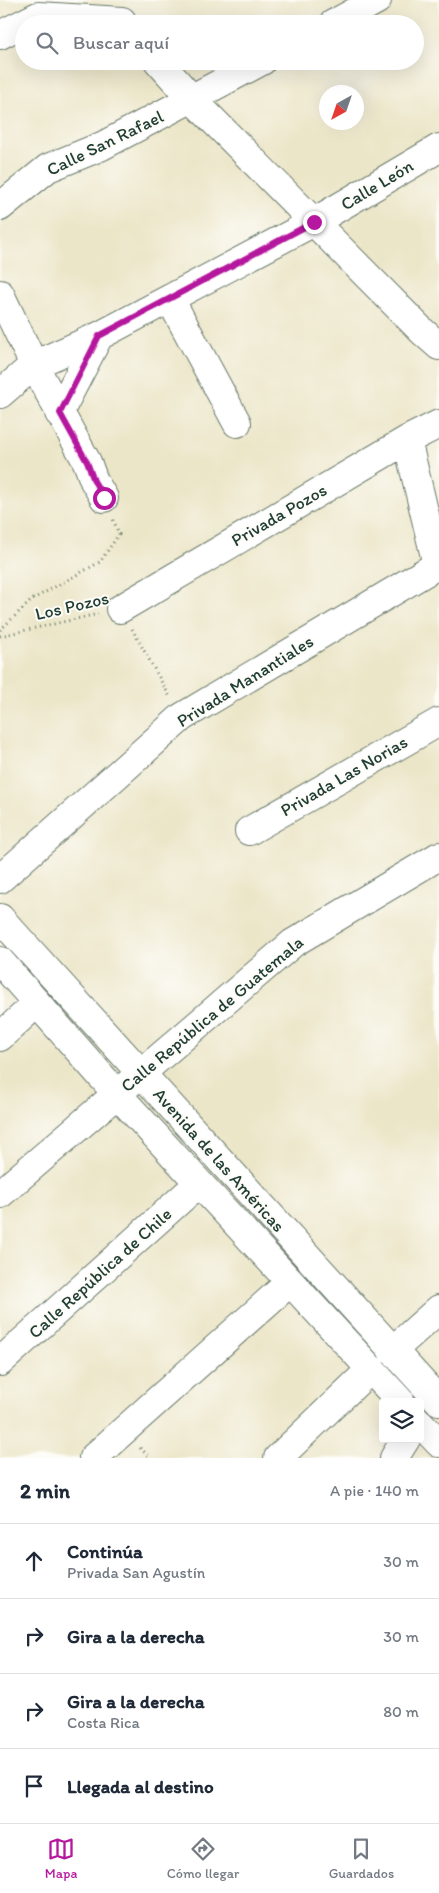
<!DOCTYPE html>
<html lang="es">
<head>
<meta charset="utf-8">
<style>
  :root { --surface:#fff; --page:#f6f6f7; --text:#1f2937; --muted:#747a83; --line:#e0e1e3; --accent:#b5179e }
  body { margin:0; font-family:Itim,sans-serif; background:var(--page); color:var(--text) }
  .controls { position:absolute; right:15px; bottom:15px; display:grid; overflow:hidden; border-radius:5px; box-shadow:0 5px 20px #0002 }
  .controls button { width:45px; height:45px; display:grid; place-items:center; padding:0; border:0; border-bottom:1px solid var(--line); background:var(--surface); color:var(--text); font:25px sans-serif }
  .compass { position:absolute; left:319px; top:85px; width:45px; height:45px; border-radius:50%; background:var(--surface); box-shadow:0 5px 20px #0002; rotate:220deg }
  .stop { position:absolute; width:15px; height:15px; margin:-11px; border:4px solid #b5179e; border-radius:50%; background:#fff }
  .stop.end { background:#b5179e; border-color:#fff; box-shadow:0 1px 5px #0008 }
  .list { margin:0; padding:0; list-style:none }
  h2 { display:flex; justify-content:space-between; align-items:center; height:65px; margin:0; padding:0 20px; font-size:21px }
  h2 small { font-size:16px; font-weight:400; color:var(--muted) }
  .list li { display:grid; grid-template-columns:32px 1fr auto; gap:15px; align-items:center; box-sizing:border-box; height:75px; padding:0 20px; border-top:1px solid var(--line) }
  .list b { display:block; font-size:19px; white-space:nowrap }
  .list p { margin:0; font-size:16px; white-space:nowrap; color:var(--muted) }
  .list em { font-size:16px; font-style:normal; color:var(--muted) }
  .icon { flex:none; width:28px; height:28px; fill:none; stroke:currentColor; stroke-width:2; stroke-linecap:round; stroke-linejoin:round }
  .map { position:relative; flex:none; width:439px; height:1458px; overflow:hidden }
  .search { position:absolute; background:var(--surface); box-shadow:0 5px 20px #0002; left:15px; right:15px; top:15px; height:55px; display:flex; align-items:center; gap:12px; box-sizing:border-box; padding:0 18px; border-radius:28px; color:var(--muted); font-size:19px }
  .sheet { height:365px; background:var(--surface) }
  nav { display:flex; justify-content:space-around; align-items:center; box-sizing:border-box; height:70px; border-top:1px solid var(--line); background:var(--surface); font-size:14px; color:var(--muted) }
  nav a { display:grid; justify-items:center; gap:2px }
  nav .on { color:var(--accent) }
  .map>svg:first-child { display:block }
  .lines { fill:none; stroke-linecap:round; stroke-linejoin:round }
  .minor-casing { stroke:#677868; stroke-width:30 }
  .path { stroke:#677868; stroke-width:3; stroke-dasharray:1 4; stroke-linecap:butt }
  .minor { stroke:#fff; stroke-width:28 }
  .route { stroke:#b5179e; stroke-width:6 }
  .labels { text-anchor:middle; stroke-width:4; stroke-linejoin:round; paint-order:stroke }
  .street-label { font-size:18px; fill:#1f3d34; stroke:#fdfcf7 }
</style>
</head>
<body>
<div class="map">
<svg width="439" height="1458" viewBox="0 0 439 1458">
  <rect width="100%" height="100%" fill="#fdfcf7"/>
  <filter id="ink" filterUnits="userSpaceOnUse"><feTurbulence type="fractalNoise" baseFrequency=".02" numOctaves="2"/><feDisplacementMap in="SourceGraphic" scale="10" xChannelSelector="R" yChannelSelector="G"/><feConvolveMatrix kernelMatrix="1 2 1 2 8 2 1 2 1" color-interpolation-filters="sRGB"/></filter>
  <filter id="wash" filterUnits="userSpaceOnUse"><feTurbulence type="fractalNoise" baseFrequency=".0096" numOctaves="4" result="noise"/><feDisplacementMap in="SourceGraphic" scale="20" xChannelSelector="R" yChannelSelector="G"/><feGaussianBlur stdDeviation="1.12" result="paint"/><feColorMatrix in="noise" values="0 0 0 0 0 0 0 0 0 0 0 0 0 0 0 0 0 1.4 0 .05"/><feComposite in="paint" operator="in"/></filter>
  <g filter="url(#wash)">
    <rect width="100%" height="100%" fill="#ece6c9"/>
  </g>
  <g filter="url(#ink)">
    <g class="lines">
      <!-- minor casing -->
      <g class="minor-casing">
        <path id="minor" d="M333,24L377,0
          M0,35L38,16L122,21
          M158,61L192,99L423,332L439,346
          M0,207L48,168L102,146L262,61
          M0,294L34,365L87,462L94,481L104,498
          M170,299L237,423
          M0,394L34,365L99,336L314,222L439,148
          M59,413L99,336
          M407,440L437,565
          M120,609L407,440L439,424
          M249,831L439,722
          M0,879L182,717L439,564
          M0,918L439,1401
          M0,961L117,1094L401,1402
          M0,1037L37,1003
          M0,1194L293,943L439,856
          M392,1351L439,1309
          M0,1362L199,1183
          M420,1423L439,1443
          M93,1458L290,1282
          M278,1458L371,1369
          M394,1458L406,1439"/>
      </g>
      <!-- path -->
      <path class="path" d="M132,629L170,697
        M0,630L33,599L100,562L119,534L113,519
        M0,636L98,614
        M140,1448L151,1458"/>
      <!-- minor -->
      <use href="#minor" class="minor"/>
    </g>
  </g>
  <g class="lines" filter="url(#ink)">
    <!-- route -->
    <path class="route" d="M104,498L94,481L87,462L60,413L99,336L314,222"/>
  </g>
  <g class="labels">
    <!-- street labels -->
    <g class="street-label">
      <text transform="translate(105 143) rotate(-26)" y="6">Calle San Rafael</text>
      <text transform="translate(377 185) rotate(-31)" y="6">Calle León</text>
      <text transform="translate(279 515) rotate(-30)" y="6">Privada Pozos</text>
      <text transform="translate(72 606) rotate(-13)" y="6">Los Pozos</text>
      <text transform="translate(245 681) rotate(-32)" y="6">Privada Manantiales</text>
      <text transform="translate(344 776) rotate(-30)" y="6">Privada Las Norias</text>
      <text transform="translate(212 1014) rotate(-40)" y="6">Calle República de Guatemala</text>
      <text transform="translate(219 1160) rotate(48)" y="6">Avenida de las Américas</text>
      <text transform="translate(100 1273) rotate(-42)" y="6">Calle República de Chile</text>
    </g>
  </g>
</svg>
<div class="controls">
<button><svg class="icon" aria-label="layers" viewBox="0 0 24 24"><path d="M12 4l9 5-9 5-9-5zM3 14l9 5 9-5"/></svg></button>
</div>
<svg class="compass" viewBox="-18 -18 36 36"><path d="M0-13l5 13h-10z" fill="#e53935"/><path d="M0 13l5-13h-10z" fill="#747a83"/></svg>
<div class="stop" style="left:104px;top:498px"></div>
<div class="stop end" style="left:314px;top:222px"></div>
<div class="search"><svg class="icon" aria-label="search" viewBox="0 0 24 24"><circle cx="10" cy="10" r="6"/><path d="M15 15l6 6"/></svg>Buscar aquí</div>
</div>
<section class="sheet">
<h2>2 min<small>A pie · 140 m</small></h2>
<ul class="list">
<li><svg class="icon" aria-label="ahead" viewBox="0 0 24 24"><path d="M12 20V5M6 11l6-6 6 6"/></svg><div><b>Continúa</b><p>Privada San Agustín</p></div><em>30 m</em></li>
<li><svg class="icon" aria-label="right" viewBox="0 0 24 24"><path d="M7 20v-9h11M14 6l5 5-5 5"/></svg><div><b>Gira a la derecha</b></div><em>30 m</em></li>
<li><svg class="icon" aria-label="right" viewBox="0 0 24 24"><path d="M7 20v-9h11M14 6l5 5-5 5"/></svg><div><b>Gira a la derecha</b><p>Costa Rica</p></div><em>80 m</em></li>
<li><svg class="icon" aria-label="arrive" viewBox="0 0 24 24"><path d="M6 21V4h12l-3 4 3 4H6"/></svg><div><b>Llegada al destino</b></div></li>
</ul>
</section>
<nav>
<a class="on"><svg class="icon" aria-label="map" viewBox="0 0 24 24"><path d="M3 6l6-2 6 2 6-2v14l-6 2-6-2-6 2zM9 4v14M15 6v14"/></svg>Mapa</a>
<a><svg class="icon" aria-label="directions" viewBox="0 0 24 24"><path d="M12 3l9 9-9 9-9-9zM9 14v-3h6M13 9l2 2-2 2"/></svg>Cómo llegar</a>
<a><svg class="icon" aria-label="saved" viewBox="0 0 24 24"><path d="M7 4h10v16l-5-4-5 4z"/></svg>Guardados</a>
</nav>
</body>
</html>
